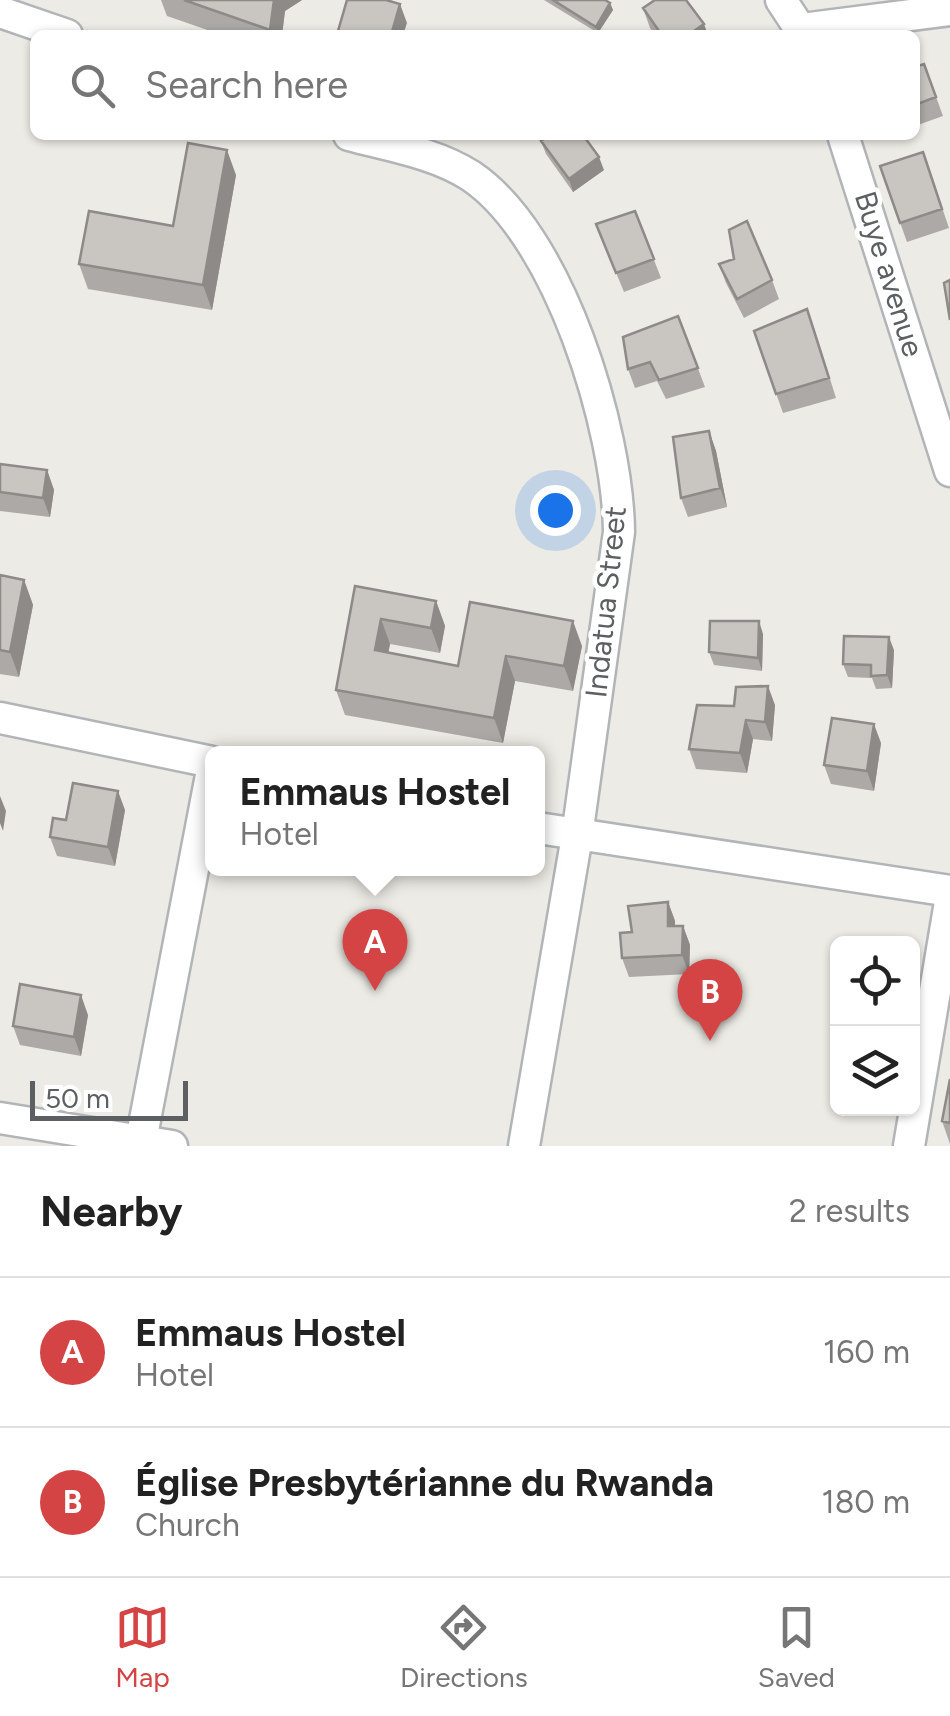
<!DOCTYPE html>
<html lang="en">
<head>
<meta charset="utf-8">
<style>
  :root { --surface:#fff; --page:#f6f6f6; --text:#222; --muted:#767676; --line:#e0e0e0; --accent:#d54445 }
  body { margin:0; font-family:Figtree,sans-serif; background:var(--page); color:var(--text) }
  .controls { position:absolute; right:30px; bottom:30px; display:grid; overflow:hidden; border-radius:15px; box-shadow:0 2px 8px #0004 }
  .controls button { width:90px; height:90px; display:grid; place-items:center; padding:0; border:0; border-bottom:2px solid var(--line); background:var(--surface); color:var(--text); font:50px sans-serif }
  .scale { position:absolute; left:30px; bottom:25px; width:158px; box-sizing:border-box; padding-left:10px; border:5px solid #5d6063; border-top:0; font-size:28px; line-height:35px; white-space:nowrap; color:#5d6063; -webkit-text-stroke:8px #fff; paint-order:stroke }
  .you { position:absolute; left:555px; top:510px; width:35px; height:35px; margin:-25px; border:8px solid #fff; border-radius:50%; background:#1a73e8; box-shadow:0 0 0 15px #1a73e833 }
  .badge { display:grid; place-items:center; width:65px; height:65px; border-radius:50%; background:var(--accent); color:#fff; font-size:32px; font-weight:700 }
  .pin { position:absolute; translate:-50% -82px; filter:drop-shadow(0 2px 5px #0008) }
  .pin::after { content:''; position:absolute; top:52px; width:35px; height:30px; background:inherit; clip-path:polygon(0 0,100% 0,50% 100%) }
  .popup { position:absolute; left:205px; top:746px; width:340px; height:130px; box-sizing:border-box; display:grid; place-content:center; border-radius:15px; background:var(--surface); filter:drop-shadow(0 2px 8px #0005); font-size:32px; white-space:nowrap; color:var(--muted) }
  .popup b { font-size:38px; color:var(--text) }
  .popup::after { content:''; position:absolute; left:50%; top:100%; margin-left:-20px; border:20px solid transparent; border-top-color:var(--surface) }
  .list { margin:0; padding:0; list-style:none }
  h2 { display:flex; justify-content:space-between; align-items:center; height:130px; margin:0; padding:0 40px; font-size:42px }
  h2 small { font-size:32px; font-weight:400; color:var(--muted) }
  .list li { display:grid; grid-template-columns:65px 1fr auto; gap:30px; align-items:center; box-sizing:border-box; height:150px; padding:0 40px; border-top:2px solid var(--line) }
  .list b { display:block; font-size:38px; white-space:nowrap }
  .list p { margin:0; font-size:32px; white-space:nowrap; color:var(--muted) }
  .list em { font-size:32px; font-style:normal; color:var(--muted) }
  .icon { flex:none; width:55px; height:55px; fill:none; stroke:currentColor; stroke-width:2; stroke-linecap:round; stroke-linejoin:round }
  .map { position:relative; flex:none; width:950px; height:1146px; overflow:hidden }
  .search { position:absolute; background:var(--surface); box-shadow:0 2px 8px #0004; left:30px; right:30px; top:30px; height:110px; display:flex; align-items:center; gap:25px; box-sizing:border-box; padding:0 35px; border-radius:15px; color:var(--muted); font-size:38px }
  .sheet { height:430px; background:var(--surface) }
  nav { display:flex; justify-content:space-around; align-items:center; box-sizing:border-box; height:140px; border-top:2px solid var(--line); background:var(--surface); font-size:28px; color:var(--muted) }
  nav a { display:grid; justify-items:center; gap:5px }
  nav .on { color:var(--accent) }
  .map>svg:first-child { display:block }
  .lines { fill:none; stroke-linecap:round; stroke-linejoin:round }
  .minor-casing { stroke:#b2b5b8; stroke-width:35 }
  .minor { stroke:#fff; stroke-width:30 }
  .wall { fill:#ada9a6 }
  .shaded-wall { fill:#8d8a87 }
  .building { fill:#c9c5c1; stroke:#8d8a87; stroke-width:2.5 }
  .labels { text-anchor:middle; stroke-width:9; stroke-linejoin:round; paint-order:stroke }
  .street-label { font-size:30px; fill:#5d6063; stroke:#fff }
</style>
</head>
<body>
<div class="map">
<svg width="950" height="1146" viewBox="0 0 950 1146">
  <rect width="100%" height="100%" fill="#edebe5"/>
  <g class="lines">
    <!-- minor casing -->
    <g class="minor-casing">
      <path id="minor" d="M781,0L804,35
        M0,12L67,35
        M802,29L950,10
        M349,135C390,146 435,153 471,176C560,236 618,430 619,532L577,836L524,1146
        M843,135L950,471
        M0,718L212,762
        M538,828L950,891
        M0,1118L172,1146
        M140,1146L212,770
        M909,1146L950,902"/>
    </g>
    <!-- minor -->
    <use href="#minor" class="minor"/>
  </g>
  <!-- wall -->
  <path class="wall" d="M161,0H302L285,11L282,35H222L167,16Z
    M544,0H605L610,3L613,10L598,33Z
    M643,8L708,35L655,34L650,28Z
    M924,64L943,116L915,126V67Z
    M541,141L604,170L573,192L546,154Z
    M923,152L949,228L907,242L880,166Z
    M236,175L212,310L88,289L79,264L173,226Z
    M635,211L661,278L624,292L596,224Z
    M719,264L772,280L779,299L744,318L726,283Z
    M678,316L705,387L666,399L657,381L635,388L628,369Z
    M814,328L836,398L783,413L754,331Z
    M709,431L716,451L727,507L688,517L681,498Z
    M0,464L47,470L54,490L50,517L0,511Z
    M0,575L24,580L33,605L19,677L0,674Z
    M355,586L436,601L445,626L440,653L390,644L388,653L458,666L470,602L582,646L573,691L515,681L503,743L345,715L336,690Z
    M763,634L762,671L714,665L709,652Z
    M894,650L892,688L876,689L872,678L848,677L843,664Z
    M775,705L772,741L753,739L747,773L696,769L689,749L734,706Z
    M881,743L874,791L831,784L824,765Z
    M125,810L115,866L57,856L50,837L66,820Z
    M668,902L675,921V926H683L690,945L689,974L629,977L622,958L632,932Z
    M88,1015L81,1056L20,1045L13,1026Z
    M950,1079V1144L942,1121Z"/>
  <!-- shaded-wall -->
  <path class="shaded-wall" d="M274,0H302L285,11L282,35H272L270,30Z
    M610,3L613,10L598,33L596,27Z
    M400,4L407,23L403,35H391Z
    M704,24L708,35H688Z
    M227,150L236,175L212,310L203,285Z
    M599,157L604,170L573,192L569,179Z
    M709,431L716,451L727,507L720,488Z
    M47,470L54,490L50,517L43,498Z
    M24,580L33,605L19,677L10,652Z
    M436,601L445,626L440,653L431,628Z
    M381,619L390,644L384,675L375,650Z
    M573,621L582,646L573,691L564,666Z
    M759,621L763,634L762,671L758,658Z
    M889,637L894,650L892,688L887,675Z
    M506,656L515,681L503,743L494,718Z
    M768,686L775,705L772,741L765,722Z
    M746,720L753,739L747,773L740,753Z
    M874,724L881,743L874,791L867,771Z
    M118,791L125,810L115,866L108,847Z
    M0,796L6,811L3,831L0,823Z
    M668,902L675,921V945L668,926Z
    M683,926L690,945L689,974L682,955Z
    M81,995L88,1015L81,1056L74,1037Z"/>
  <!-- building -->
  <path class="building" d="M184,0H274L270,30Z
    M347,0H386L400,4L391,35H353L338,31Z
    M553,0H605L610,3L596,27Z
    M655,0H686L704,24L688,35H654L659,31L643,8Z
    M924,64L936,97L915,105V67Z
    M549,135H583L599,157L569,179L541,141Z
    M188,143L227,150L203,285L79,264L89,211L173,226Z
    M923,152L942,209L900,223L880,166Z
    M635,211L654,259L616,273L596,224Z
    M747,221L772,280L737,299L719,264L734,259L729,230Z
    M950,280V320L944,283Z
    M807,309L829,378L776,394L754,331Z
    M678,316L698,368L659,380L650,362L628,369L623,337Z
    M709,431L720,488L681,498L673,437Z
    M0,464L47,470L43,498L0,492Z
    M0,575L24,580L10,652L0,650Z
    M355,586L436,601L431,628L381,619L375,650L458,666L470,602L573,621L564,666L506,656L494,718L336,690Z
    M710,621H759L758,658L709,652Z
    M844,636L889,637L887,675L871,676V665L843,664Z
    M768,686L765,722L746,720L740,753L689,749L697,705L734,706L736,687Z
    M832,718L874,724L867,771L824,765Z
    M73,783L118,791L108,847L50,837L53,818L66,820Z
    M668,902V926H683L682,955L622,958L620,933L632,932L628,906Z
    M20,984L81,995L74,1037L13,1026Z
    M950,1079V1123L942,1121Z"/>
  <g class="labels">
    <!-- street labels -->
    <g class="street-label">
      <text transform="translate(889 274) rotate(73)" y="10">Buye avenue</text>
      <text transform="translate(606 602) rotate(-84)" y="10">Indatua Street</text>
    </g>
  </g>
</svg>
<div class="controls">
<button><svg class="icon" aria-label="locate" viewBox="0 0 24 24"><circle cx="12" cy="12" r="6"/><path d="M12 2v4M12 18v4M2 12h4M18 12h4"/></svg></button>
<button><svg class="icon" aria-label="layers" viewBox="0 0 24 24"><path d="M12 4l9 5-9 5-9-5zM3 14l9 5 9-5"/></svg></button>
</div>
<div class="scale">50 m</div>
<div class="you"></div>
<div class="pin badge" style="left:375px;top:991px">A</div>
<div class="popup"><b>Emmaus Hostel</b>Hotel</div>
<div class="pin badge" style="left:710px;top:1041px">B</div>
<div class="search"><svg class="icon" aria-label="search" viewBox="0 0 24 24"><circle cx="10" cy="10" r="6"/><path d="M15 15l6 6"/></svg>Search here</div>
</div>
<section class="sheet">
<h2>Nearby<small>2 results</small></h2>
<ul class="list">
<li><span class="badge">A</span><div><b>Emmaus Hostel</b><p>Hotel</p></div><em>160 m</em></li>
<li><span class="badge">B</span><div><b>Église Presbytérianne du Rwanda</b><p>Church</p></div><em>180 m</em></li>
</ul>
</section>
<nav>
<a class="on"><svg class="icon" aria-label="map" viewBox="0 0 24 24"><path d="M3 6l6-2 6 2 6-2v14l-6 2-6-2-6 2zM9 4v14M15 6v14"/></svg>Map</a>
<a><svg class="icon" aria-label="directions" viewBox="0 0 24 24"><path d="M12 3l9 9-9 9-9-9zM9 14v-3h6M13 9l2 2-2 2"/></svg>Directions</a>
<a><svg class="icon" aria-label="saved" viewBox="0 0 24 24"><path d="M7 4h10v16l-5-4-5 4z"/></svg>Saved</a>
</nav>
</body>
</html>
